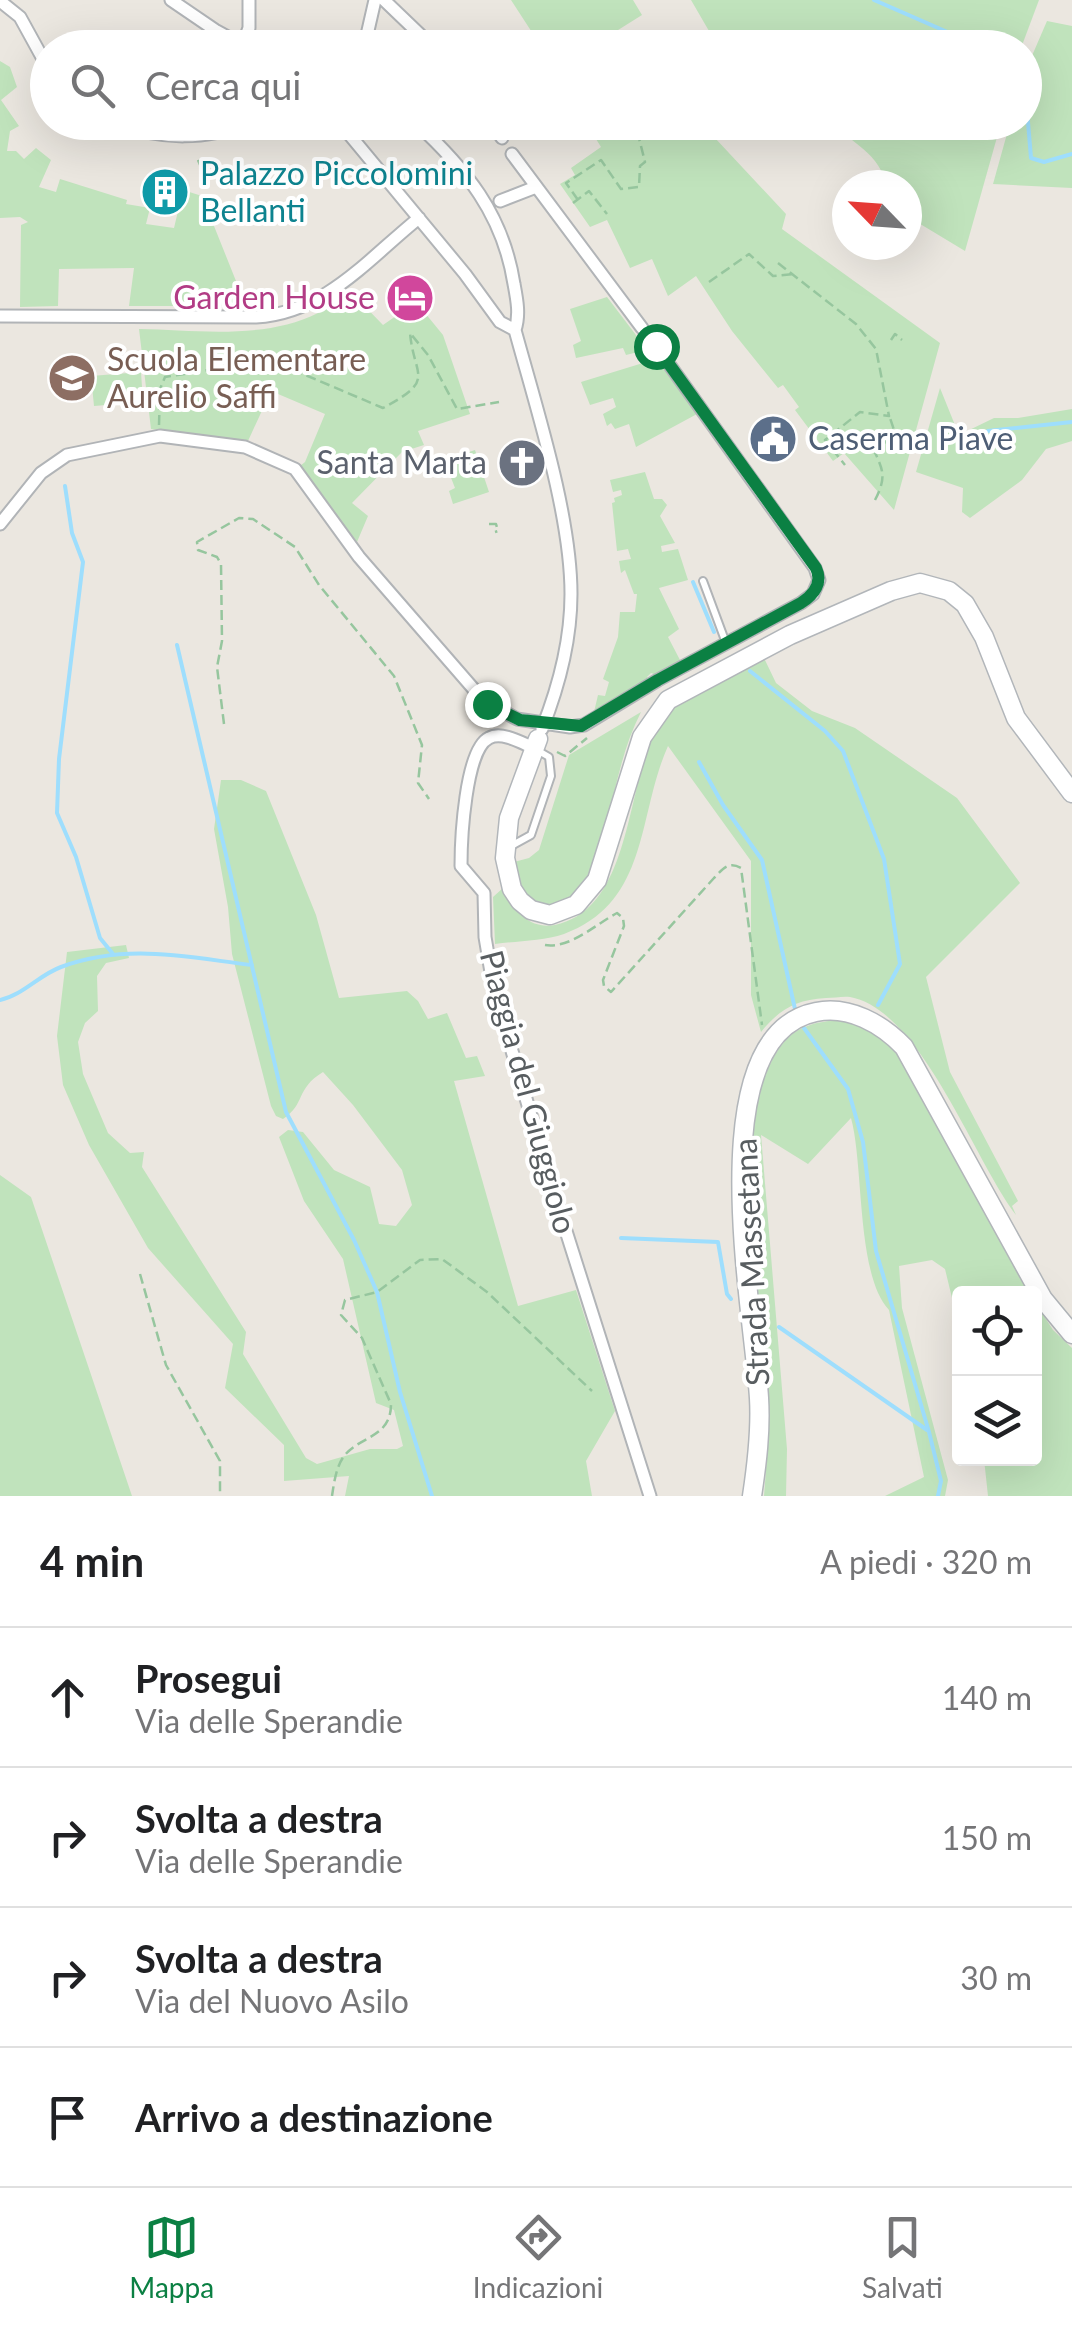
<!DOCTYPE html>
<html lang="it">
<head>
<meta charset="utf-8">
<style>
  :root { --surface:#fff; --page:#f6f6f6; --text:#202124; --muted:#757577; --line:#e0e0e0; --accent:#0b8043 }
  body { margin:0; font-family:Lato,sans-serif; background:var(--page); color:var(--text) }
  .controls { position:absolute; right:30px; bottom:30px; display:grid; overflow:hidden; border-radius:10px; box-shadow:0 10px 40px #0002 }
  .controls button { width:90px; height:90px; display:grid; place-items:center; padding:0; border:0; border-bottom:2px solid var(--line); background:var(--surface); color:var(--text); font:50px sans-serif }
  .compass { position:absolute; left:832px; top:170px; width:90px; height:90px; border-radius:50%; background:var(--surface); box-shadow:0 10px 40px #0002; rotate:295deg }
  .stop { position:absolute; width:30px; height:30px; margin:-22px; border:8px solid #0b8043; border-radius:50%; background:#fff }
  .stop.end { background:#0b8043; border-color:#fff; box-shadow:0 2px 10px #0008 }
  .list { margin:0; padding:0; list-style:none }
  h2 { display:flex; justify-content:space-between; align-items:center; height:130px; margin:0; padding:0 40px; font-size:42px }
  h2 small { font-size:32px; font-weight:400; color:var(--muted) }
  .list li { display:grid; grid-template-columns:65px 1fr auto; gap:30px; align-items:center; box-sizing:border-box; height:140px; padding:0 40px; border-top:2px solid var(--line) }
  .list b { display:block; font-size:38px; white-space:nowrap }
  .list p { margin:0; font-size:32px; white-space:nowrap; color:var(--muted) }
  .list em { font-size:32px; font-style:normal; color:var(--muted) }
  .icon { flex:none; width:55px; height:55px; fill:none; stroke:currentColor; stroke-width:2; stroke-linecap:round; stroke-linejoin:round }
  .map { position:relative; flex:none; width:1072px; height:1496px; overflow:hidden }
  .search { position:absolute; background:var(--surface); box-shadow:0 10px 40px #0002; left:30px; right:30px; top:30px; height:110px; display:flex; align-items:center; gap:25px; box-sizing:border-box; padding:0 35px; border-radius:55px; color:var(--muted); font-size:38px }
  .sheet { height:690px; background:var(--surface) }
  nav { display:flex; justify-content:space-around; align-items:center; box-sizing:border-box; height:140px; border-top:2px solid var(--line); background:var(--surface); font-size:28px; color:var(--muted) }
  nav a { display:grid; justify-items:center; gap:5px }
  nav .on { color:var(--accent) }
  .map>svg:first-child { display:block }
  .green { fill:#c0e3bc }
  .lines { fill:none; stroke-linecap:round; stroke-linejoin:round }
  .stream { stroke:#9edefd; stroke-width:4 }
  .lane-casing { stroke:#b1b4b7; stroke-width:10 }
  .street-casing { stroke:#b1b4b7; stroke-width:15 }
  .secondary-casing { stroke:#b2b6ba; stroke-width:21 }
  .path { stroke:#96c69e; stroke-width:2.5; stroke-dasharray:10 5; stroke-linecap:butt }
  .lane { stroke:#fff; stroke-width:6 }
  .street { stroke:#fff; stroke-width:11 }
  .secondary { stroke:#fff; stroke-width:18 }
  .route { stroke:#0b8043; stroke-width:12 }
  .labels { text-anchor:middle; stroke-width:8; stroke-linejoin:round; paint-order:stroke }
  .culture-label { font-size:32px; fill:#0d838f; stroke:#fff; text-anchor:start }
  .hotel-label { font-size:32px; fill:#b23c85; stroke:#fff; text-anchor:end }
  .education-label { font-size:32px; fill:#785e54; stroke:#fff; text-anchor:start }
  .service-label { font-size:32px; fill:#4e5e75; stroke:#fff; text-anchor:start }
  .worship-label { font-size:32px; fill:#5b616d; stroke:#fff; text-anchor:end }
  .street-label { font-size:32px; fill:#585d60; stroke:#fff }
</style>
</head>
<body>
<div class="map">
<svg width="1072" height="1496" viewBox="0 0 1072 1496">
  <rect width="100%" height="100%" fill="#ebe7e0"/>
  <!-- green -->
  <path class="green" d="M511,0H633L642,15L591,47H525L537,40Z
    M691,0H1039L1021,48L745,47L709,31Z
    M1047,21L1072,26V188L993,184L1010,123L1024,122L1025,72Z
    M0,61L10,67L17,87L1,100L19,126L10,131L7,151H16L24,159L36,148L51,160L39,187L56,192L60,179L127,200L126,204L150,208L146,224L174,228L183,190L202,196L246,306H129L134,268L59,269L58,306L20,307L21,225L28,222L20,217L0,218Z
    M586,123H701L786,214L782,229L940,343L894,510L844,453L833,461L795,410L799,407L783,385L778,388L732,331L696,276L668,296L652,259L630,268L607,220L590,227L560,184L575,175L571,168L601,147Z
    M830,123H1001L965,251L907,216V185H885C883,156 849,140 830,123Z
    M351,292L383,325L416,302L443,335L470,414L418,431L424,445L402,452L352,503L368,516L357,542L300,466L305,462L325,414L271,391L248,441L151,429L139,329C196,330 265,340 318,313C329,307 340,299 351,292Z
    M607,297L642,343L636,346L638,352L626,355L623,348L576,358L573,345L581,341L570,309Z
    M656,359L697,414L636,447L629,424L615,429L611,423L607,426L603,414L616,407L613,398L590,405L581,382Z
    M141,372L143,402L94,406L91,376Z
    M940,388L959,435L994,418H1018L1072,409V441L1046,449L1022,480L970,518L962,512L963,488L916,472Z
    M475,450L489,492L453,504L449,491L455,488L448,470L442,471L439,462Z
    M645,472L654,499H662L667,505L660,516L675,543L661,546L662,552L678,549L688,580L659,588L679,629L668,637L680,660L657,675L651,673L647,677L649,680L594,712L598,695L605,696L609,682L603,679L618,637L620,612H635L637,594H634L625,570L621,573L619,561L631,559L628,549L617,551L612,503L615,502L614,498L622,495L621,490L613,492L610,480Z
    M764,658L776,683L812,711L855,728L957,798L1020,883L926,977L950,1072L1018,1201L1012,1206L1016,1215C974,1160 921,1010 850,997C843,996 834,998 826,998C795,1000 780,1009 761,1032L751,995V861L668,746C637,815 650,902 564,934C543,941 517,941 495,944L493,897L503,888C514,909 528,930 555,925C635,908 625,777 660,722C676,695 735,673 764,658Z
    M641,712C623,747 616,786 607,823C603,842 599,865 588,882C579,896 559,909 542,904C522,898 519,879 514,862L529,858L539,850L569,755Z
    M221,780H241L266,791L316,915L339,998L407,991L418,1001L428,1019L447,1013L466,1058L477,1056L485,1076L454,1081L518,1306L576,1290L615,1411L586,1461L592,1496H345L349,1476L284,1481V1445L225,1388L233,1344L148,1248L89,1145L63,1085L57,1036L67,952L126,945L129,958L106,963L97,976L98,1011L85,1023L78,1042L83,1074L108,1133L130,1153L144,1152L142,1167L246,1332L243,1354L306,1458L317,1464L370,1449H397L403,1446L394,1410L376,1403L343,1259L304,1201L279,1137L288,1130L303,1132L334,1170L370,1187L379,1224L396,1226L412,1205L402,1170L353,1105L323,1072C295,1089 306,1104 283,1119L276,1116L271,1106L232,954L228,907L214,829Z
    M839,1020C868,1026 884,1039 904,1061L1029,1293L960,1294L959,1327L945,1269L932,1260L899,1266L902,1308L948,1480L945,1496H885L924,1477L889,1310C856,1275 864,1165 851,1118L808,1164L761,1135L787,1449L786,1496H764C766,1471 768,1445 768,1419C768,1323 720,1119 784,1042C799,1025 817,1022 839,1020Z
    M0,1175L31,1197L132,1496H0Z
    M1035,1302L1053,1330L1072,1348V1496H988L984,1459L1034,1458Z"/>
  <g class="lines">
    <!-- stream -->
    <path class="stream" d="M874,0L984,48
      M1024,69L1029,71L1026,98L1031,158L1044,162L1072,154
      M988,431L1072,422
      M65,486L72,533L83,562L59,759L57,813L76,857L100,938L113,954
      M693,582L714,632
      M177,645L286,1112L354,1240L377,1292L400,1392L432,1496
      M750,671L825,731L843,751L884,859L900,964L878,1005
      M699,762L723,805L762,860L795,1009
      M0,1000C23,995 39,975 61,967C127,943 184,957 252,965
      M804,1028L848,1089L863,1142L876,1251L929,1432L941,1481L938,1496
      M621,1238L718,1242L727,1294L731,1299
      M779,1327L927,1430"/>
    <!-- lane casing -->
    <g class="lane-casing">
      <path id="lane" d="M703,581L726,643
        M511,846L531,835L551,776L549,757L535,749"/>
    </g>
    <!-- street casing -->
    <g class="street-casing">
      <path id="street" d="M171,0L215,30L248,48
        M384,0L434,48
        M0,1L20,17L48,68
        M243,44L249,28V0
        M364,48L375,0
        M114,122C163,141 205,140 253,122
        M339,122L465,274L500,322L515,330
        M415,122C466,169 503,214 514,284C517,300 520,315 515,330C536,407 571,515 571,594C571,640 559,686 542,729
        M491,122L502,138
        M512,154L642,328
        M500,201L536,187
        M0,316L256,317C325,313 368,259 419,218
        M0,524L41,473L67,455L160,436L245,447L295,469L359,557L484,701L517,719L570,727L584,725L658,680L801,603L813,594L819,580L815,568L656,346
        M534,748C522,743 502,731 489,738C465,749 461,841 461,866L484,893L485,937L494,990L553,1190L650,1496"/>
    </g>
    <!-- secondary casing -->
    <g class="secondary-casing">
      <path id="secondary" d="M538,739L509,818L505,858L512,889L520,901L531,910L550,915L576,905L597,880L642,737L668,700L790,635L891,591L920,583L949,591L965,604L984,637L1016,718L1072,793
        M752,1496C757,1463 761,1431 759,1398C754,1312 698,1035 816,1012C849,1005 882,1024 904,1047L1043,1299L1072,1334"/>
    </g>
    <!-- path -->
    <path class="path" d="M656,122L658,134
      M198,160L209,186
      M578,200L566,183L601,160L621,189L639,187L640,166L645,162L635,122
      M573,203L589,191L607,214
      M778,263L856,324L876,349L889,416L860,412L825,440L845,465
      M709,282L749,254L773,276L793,274
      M891,340L895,334L902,340
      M159,425L160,389L165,377L270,360L383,408C437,379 414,378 410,333L428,355L457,409L499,402
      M875,500C889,473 881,468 870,441L874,435L895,448H900L890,418
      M489,524H496L498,531L495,532
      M224,724L217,667L222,641L221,564L217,557L198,550L197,542L239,518L253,519L295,547L319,585L394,676L422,745L418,783L429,799
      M557,752L565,756L587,738
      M545,945C570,949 596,924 617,913L623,918L624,926L603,980L604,986L611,992L714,878C723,869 728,861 741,868L762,1025
      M140,1274L166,1365L220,1461V1496
      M332,1496C334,1483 336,1467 344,1456C361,1435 391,1438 391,1404L362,1338L341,1315L345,1300L377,1292L420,1260L442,1259L487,1292L592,1391"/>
    <!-- lane -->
    <use href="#lane" class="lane"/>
    <!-- street -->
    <use href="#street" class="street"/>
    <!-- secondary -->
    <use href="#secondary" class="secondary"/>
  </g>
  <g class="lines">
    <!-- route -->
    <path class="route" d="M487,704L520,720L581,726L658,680L801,603C814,595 823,583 816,568L656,346"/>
  </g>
  <!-- icons -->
  <defs>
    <g id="building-disc" transform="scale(2.5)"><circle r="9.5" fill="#0f9aa8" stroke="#fff"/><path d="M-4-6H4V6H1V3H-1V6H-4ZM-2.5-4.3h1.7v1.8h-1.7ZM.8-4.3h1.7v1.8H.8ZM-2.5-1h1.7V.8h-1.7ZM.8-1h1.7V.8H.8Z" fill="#fff"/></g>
    <g id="hotel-disc" transform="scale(2.5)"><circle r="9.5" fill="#d1479c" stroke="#fff"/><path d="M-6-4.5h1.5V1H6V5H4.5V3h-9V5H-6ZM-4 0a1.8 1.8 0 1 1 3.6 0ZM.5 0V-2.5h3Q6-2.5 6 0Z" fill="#fff"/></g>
    <g id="school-disc" transform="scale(2.5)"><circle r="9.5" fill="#8d6e63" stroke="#fff"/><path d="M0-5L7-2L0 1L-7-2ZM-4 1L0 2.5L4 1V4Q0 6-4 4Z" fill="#fff"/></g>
    <g id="civic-disc" transform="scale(2.5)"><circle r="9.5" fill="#5c6f8a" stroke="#fff"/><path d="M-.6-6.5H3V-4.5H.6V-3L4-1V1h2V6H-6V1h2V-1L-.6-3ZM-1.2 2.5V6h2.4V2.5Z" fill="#fff"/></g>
    <g id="church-disc" transform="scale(2.5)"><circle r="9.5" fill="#6b7280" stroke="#fff"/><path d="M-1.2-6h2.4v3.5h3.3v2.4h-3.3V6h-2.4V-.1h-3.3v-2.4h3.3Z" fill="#fff"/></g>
  </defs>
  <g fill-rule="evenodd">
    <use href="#building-disc" x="165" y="192"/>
    <use href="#hotel-disc" x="410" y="298"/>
    <use href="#school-disc" x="72" y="378"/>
    <use href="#civic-disc" x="773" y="439"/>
    <use href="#church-disc" x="522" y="463"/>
  </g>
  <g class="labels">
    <!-- culture labels -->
    <g class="culture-label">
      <text x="200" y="185">Palazzo Piccolomini<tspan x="200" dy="37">Bellanti</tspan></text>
    </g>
    <!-- hotel labels -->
    <g class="hotel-label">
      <text x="375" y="309">Garden House</text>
    </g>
    <!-- education labels -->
    <g class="education-label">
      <text x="107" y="371">Scuola Elementare<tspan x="107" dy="37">Aurelio Saffi</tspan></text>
    </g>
    <!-- service labels -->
    <g class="service-label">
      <text x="808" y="450">Caserma Piave</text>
    </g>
    <!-- worship labels -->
    <g class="worship-label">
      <text x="487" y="474">Santa Marta</text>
    </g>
    <!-- street labels -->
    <g class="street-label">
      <text transform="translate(528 1092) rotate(75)" y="11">Piaggia del Giuggiolo</text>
      <text transform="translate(752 1262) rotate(-93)" y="11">Strada Massetana</text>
    </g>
  </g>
</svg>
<div class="controls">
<button><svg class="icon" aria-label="locate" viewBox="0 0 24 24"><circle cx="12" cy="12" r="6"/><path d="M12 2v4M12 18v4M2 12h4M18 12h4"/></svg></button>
<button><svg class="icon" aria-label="layers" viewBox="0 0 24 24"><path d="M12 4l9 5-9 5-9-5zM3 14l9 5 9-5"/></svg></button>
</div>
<svg class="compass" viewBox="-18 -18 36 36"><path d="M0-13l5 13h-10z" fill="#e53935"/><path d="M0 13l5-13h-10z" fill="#757577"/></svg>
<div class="stop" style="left:656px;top:346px"></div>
<div class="stop end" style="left:487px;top:704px"></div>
<div class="search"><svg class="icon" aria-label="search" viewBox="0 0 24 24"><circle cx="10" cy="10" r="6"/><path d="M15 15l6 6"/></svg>Cerca qui</div>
</div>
<section class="sheet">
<h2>4 min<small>A piedi · 320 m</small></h2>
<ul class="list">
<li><svg class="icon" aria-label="ahead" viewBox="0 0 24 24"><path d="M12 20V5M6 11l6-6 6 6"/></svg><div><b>Prosegui</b><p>Via delle Sperandie</p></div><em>140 m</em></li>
<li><svg class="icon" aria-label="right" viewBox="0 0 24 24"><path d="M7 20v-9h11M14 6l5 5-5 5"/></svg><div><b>Svolta a destra</b><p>Via delle Sperandie</p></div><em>150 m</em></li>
<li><svg class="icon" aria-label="right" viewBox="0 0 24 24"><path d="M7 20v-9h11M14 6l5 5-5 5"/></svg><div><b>Svolta a destra</b><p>Via del Nuovo Asilo</p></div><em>30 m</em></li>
<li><svg class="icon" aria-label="arrive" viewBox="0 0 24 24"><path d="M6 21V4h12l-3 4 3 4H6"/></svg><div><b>Arrivo a destinazione</b></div></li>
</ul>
</section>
<nav>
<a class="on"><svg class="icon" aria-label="map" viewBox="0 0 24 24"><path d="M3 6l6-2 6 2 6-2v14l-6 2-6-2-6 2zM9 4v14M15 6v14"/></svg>Mappa</a>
<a><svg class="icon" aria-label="directions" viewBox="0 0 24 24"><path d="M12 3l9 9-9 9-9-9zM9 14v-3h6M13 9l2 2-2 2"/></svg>Indicazioni</a>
<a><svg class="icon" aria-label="saved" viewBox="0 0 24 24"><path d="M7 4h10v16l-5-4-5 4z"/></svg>Salvati</a>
</nav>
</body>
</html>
